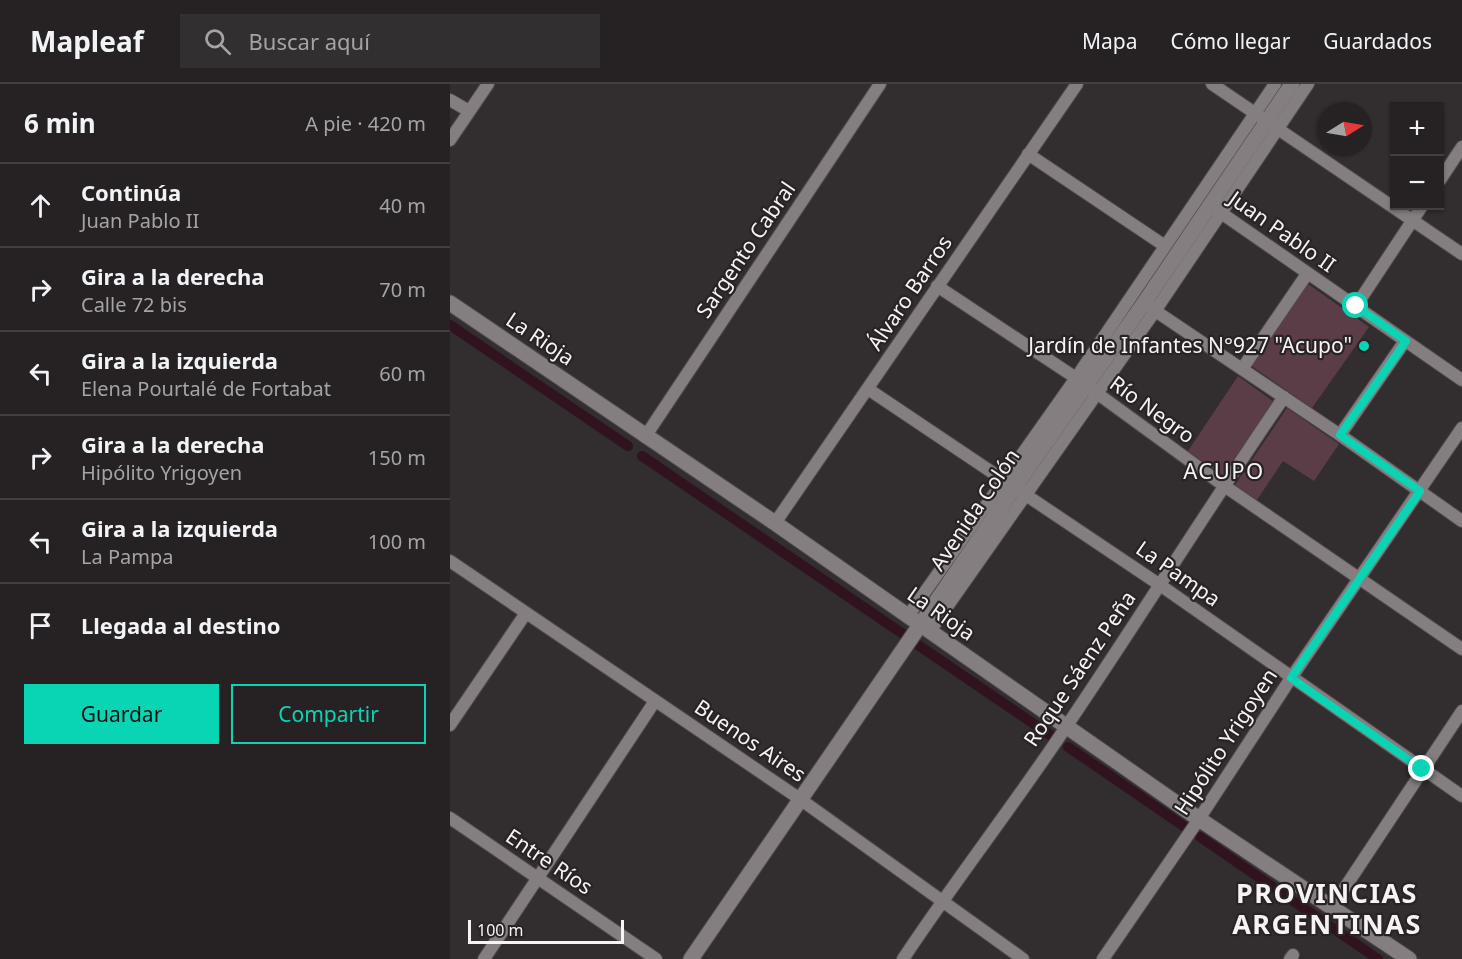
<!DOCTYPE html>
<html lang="es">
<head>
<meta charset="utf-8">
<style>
  :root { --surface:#262223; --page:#322f30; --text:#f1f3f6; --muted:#a4a4a6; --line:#423f41; --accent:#09d5b5 }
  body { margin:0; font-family:"Noto Sans",sans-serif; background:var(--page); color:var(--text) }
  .controls { position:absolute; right:18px; top:18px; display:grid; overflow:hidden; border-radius:0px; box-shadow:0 2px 4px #0004 }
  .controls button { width:54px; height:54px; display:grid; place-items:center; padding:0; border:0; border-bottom:2px solid var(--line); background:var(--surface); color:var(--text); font:30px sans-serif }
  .compass { position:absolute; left:868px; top:18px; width:54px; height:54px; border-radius:50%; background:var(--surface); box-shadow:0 2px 4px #0004; rotate:79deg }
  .scale { position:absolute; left:18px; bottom:15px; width:156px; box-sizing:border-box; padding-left:6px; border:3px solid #f7f3f4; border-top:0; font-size:16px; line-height:21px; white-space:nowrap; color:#f7f3f4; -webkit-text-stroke:4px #282325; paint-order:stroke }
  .stop { position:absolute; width:18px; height:18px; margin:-14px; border:4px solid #09d5b5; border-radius:50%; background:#fff }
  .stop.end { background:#09d5b5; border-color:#fff; box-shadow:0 2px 6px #0008 }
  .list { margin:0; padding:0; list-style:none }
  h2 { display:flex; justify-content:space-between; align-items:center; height:78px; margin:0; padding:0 24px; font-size:26px }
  h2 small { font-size:20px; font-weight:400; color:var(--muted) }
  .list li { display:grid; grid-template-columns:39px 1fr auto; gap:18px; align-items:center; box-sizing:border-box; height:84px; padding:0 24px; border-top:2px solid var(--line) }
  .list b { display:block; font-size:22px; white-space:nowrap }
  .list p { margin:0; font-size:20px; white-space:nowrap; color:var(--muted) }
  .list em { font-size:20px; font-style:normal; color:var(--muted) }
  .actions { display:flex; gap:12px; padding:18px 24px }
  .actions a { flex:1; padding:14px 0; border:2px solid var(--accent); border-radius:0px; text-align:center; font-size:21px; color:var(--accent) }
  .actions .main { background:var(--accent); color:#111 }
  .icon { flex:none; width:33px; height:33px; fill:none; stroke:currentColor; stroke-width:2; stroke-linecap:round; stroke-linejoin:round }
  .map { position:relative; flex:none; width:1012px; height:875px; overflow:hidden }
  header { display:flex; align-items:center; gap:36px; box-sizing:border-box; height:84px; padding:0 30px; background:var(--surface); border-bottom:2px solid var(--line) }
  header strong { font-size:28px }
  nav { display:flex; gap:33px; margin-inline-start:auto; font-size:21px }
  .search { width:420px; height:54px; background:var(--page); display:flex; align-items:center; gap:15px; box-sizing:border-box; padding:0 21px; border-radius:0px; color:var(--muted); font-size:22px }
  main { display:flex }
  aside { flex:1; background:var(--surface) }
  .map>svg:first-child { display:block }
  .green { fill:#5b3d47 }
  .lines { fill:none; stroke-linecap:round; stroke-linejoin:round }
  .canal { stroke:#31121f; stroke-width:10 }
  .minor-casing { stroke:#4f4a4c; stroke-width:14 }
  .tertiary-casing { stroke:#4f4a4c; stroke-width:17 }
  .secondary-casing { stroke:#4f4a4c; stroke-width:17 }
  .minor { stroke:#857e80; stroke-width:12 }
  .tertiary { stroke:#857e80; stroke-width:15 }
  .secondary { stroke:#857e80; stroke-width:15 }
  .route { stroke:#09d5b5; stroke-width:8 }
  .poi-dot { fill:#09d5b5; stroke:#282325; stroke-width:2 }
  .labels { text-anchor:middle; stroke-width:4.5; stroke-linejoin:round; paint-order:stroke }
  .street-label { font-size:21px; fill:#f7f3f4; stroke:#282325 }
  .poi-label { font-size:21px; fill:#f7f3f4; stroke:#282325; text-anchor:end }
  .neighbourhood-label { font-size:22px; letter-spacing:1.5px; fill:#f7f3f4; stroke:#282325 }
  .district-label { font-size:27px; font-weight:bold; letter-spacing:1.5px; fill:#f7f3f4; stroke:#282325 }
</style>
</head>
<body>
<header>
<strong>Mapleaf</strong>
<div class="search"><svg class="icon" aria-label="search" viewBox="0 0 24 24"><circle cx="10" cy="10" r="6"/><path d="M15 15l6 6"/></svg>Buscar aquí</div>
<nav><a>Mapa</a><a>Cómo llegar</a><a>Guardados</a></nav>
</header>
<main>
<aside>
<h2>6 min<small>A pie · 420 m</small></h2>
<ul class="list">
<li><svg class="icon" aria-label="ahead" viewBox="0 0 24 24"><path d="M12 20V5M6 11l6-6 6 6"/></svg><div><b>Continúa</b><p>Juan Pablo II</p></div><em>40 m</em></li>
<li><svg class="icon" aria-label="right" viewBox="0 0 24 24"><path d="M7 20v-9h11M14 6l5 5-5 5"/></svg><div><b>Gira a la derecha</b><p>Calle 72 bis</p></div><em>70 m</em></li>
<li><svg class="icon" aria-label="left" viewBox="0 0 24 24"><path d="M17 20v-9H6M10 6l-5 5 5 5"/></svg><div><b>Gira a la izquierda</b><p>Elena Pourtalé de Fortabat</p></div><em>60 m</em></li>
<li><svg class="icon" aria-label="right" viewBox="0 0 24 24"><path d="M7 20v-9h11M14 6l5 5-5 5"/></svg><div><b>Gira a la derecha</b><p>Hipólito Yrigoyen</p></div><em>150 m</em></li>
<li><svg class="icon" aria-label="left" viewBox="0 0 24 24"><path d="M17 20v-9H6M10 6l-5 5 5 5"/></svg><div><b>Gira a la izquierda</b><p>La Pampa</p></div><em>100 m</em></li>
<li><svg class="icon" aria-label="arrive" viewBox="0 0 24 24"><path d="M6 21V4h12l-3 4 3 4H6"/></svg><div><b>Llegada al destino</b></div></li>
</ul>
<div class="actions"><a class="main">Guardar</a><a>Compartir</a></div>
</aside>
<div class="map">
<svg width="1012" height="875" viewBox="0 0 1012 875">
  <rect width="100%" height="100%" fill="#322d2f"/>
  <!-- green -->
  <path class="green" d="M858,200L919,243L862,324L800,281Z
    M788,292L824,318L774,392L738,367Z
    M837,324L889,360L864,397L833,377L807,416L785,401Z"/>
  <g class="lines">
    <!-- canal -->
    <path class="canal" d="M0,241L178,362
      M192,372L453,550
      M468,561L603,653
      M618,663L735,743
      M750,753L928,875"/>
    <!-- minor casing -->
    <g class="minor-casing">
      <path id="minor" d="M762,0L1012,170
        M0,16L19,27
        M0,56L38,0
        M578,70L715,162
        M990,96L1012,63
        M764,124L1012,296
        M487,202L626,294L773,401L1012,565
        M698,222L890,351L1012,437
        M906,222L972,122
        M792,285L857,190
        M418,305L710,501L1012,712
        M890,351L955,257
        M195,353L430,0
        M325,439L627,0
        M0,477L350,715L573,875
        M458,532L626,294L825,0
        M480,547L705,227L858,0
        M0,641L76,529
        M0,734L206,875
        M882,823L1012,627
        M34,875L205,617
        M453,875C506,795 565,720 618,640C691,532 760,421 834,313
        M653,875L749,735L841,594L1012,344
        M840,875L843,871"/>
    </g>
    <!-- tertiary casing -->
    <g class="tertiary-casing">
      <path id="tertiary" d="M0,219L325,439L749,735L959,875"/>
    </g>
    <!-- secondary casing -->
    <g class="secondary-casing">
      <path id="secondary" d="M241,875L564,404L694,219L842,0"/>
    </g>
    <!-- minor -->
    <use href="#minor" class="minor"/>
    <!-- tertiary -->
    <use href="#tertiary" class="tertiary"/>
    <!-- secondary -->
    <use href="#secondary" class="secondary"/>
  </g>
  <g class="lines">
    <!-- route -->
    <path class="route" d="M906,222L956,257L890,351L970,407L841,594L972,685"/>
  </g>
  <!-- markers -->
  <circle class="poi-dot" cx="914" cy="262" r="6"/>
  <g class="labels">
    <!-- street labels -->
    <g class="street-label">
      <text transform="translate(832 148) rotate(35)" y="7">Juan Pablo II</text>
      <text transform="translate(296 166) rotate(-56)" y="7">Sargento Cabral</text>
      <text transform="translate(460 209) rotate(-56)" y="7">Álvaro Barros</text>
      <text transform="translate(90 255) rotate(34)" y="7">La Rioja</text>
      <text transform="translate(702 326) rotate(36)" y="7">Río Negro</text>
      <text transform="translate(525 426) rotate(-56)" y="7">Avenida Colón</text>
      <text transform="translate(728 490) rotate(35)" y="7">La Pampa</text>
      <text transform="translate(491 530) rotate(35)" y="7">La Rioja</text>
      <text transform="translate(630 585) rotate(-56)" y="7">Roque Sáenz Peña</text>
      <text transform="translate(300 657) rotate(34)" y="7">Buenos Aires</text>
      <text transform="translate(776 658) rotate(-57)" y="7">Hipólito Yrigoyen</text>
      <text transform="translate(99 778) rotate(34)" y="7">Entre Ríos</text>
    </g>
    <!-- poi labels -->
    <g class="poi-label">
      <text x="902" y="269">Jardín de Infantes N°927 "Acupo"</text>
    </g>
    <!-- neighbourhood labels -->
    <g class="neighbourhood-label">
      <text x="774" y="395">ACUPO</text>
    </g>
    <!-- district labels -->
    <g class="district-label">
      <text x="877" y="819">PROVINCIAS<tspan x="877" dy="31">ARGENTINAS</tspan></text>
    </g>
  </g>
</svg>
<div class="controls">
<button>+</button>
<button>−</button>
</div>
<svg class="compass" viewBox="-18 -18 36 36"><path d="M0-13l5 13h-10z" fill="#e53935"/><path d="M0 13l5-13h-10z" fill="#a4a4a6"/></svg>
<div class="scale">100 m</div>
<div class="stop" style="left:906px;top:222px"></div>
<div class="stop end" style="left:972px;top:685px"></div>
</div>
</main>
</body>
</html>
